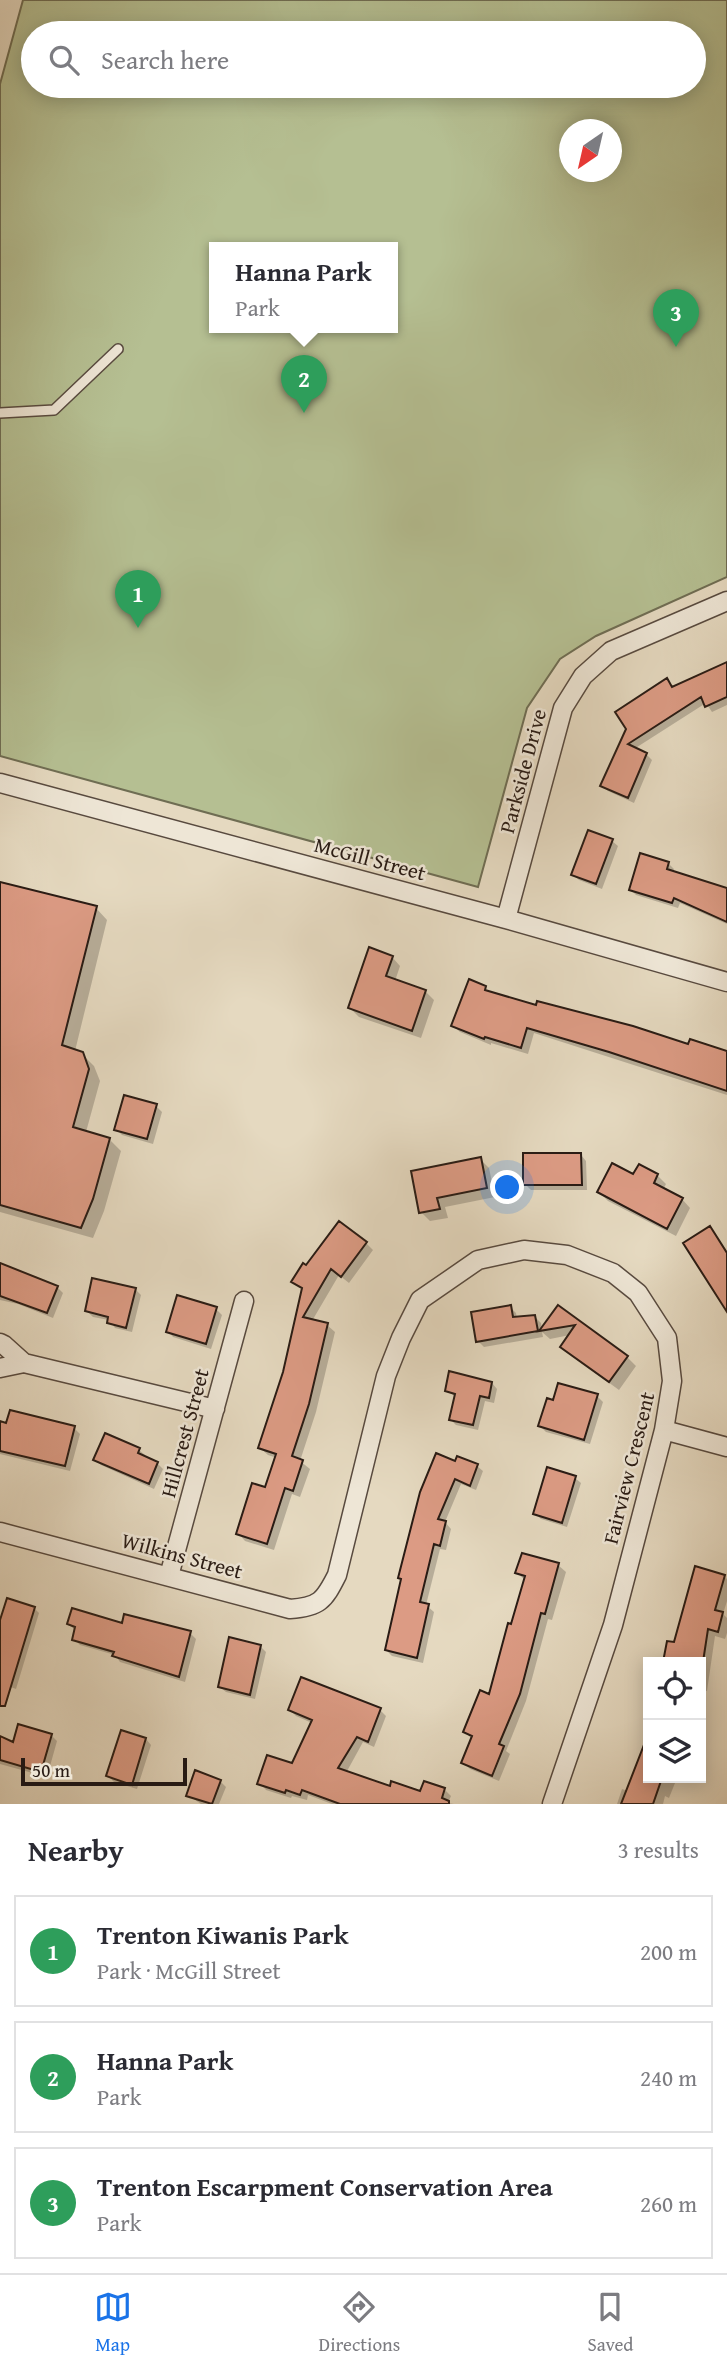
<!DOCTYPE html>
<html lang="en">
<head>
<meta charset="utf-8">
<style>
  :root { --surface:#fff; --page:#f7f7f7; --text:#2b2b33; --muted:#7c7c81; --line:#e1e1e2; --accent:#1a73e8 }
  body { margin:0; font-family:"Gentium Book Plus",serif; background:var(--page); color:var(--text) }
  .controls { position:absolute; right:21px; bottom:21px; display:grid; overflow:hidden; border-radius:0px; box-shadow:0 4px 18px #0003 }
  .controls button { width:63px; height:63px; display:grid; place-items:center; padding:0; border:0; border-bottom:2px solid var(--line); background:var(--surface); color:var(--text); font:35px sans-serif }
  .compass { position:absolute; left:559px; top:119px; width:63px; height:63px; border-radius:50%; background:var(--surface); box-shadow:0 4px 18px #0003; rotate:214deg }
  .scale { position:absolute; left:21px; bottom:18px; width:166px; box-sizing:border-box; padding-left:7px; border:4px solid #291b14; border-top:0; font-size:19px; line-height:24px; white-space:nowrap; color:#291b14; -webkit-text-stroke:5px #eee6d6; paint-order:stroke }
  .you { position:absolute; left:508px; top:1188px; width:24px; height:24px; margin:-18px; border:5px solid #fff; border-radius:50%; background:#1a73e8; box-shadow:0 0 0 10px #1a73e833 }
  .badge { display:grid; place-items:center; width:46px; height:46px; border-radius:50%; background:var(--accent); color:#fff; font-size:23px; font-weight:700 }
  .pin { position:absolute; translate:-50% -58px; filter:drop-shadow(0 2px 4px #0008) }
  .pin::after { content:''; position:absolute; top:37px; width:24px; height:21px; background:inherit; clip-path:polygon(0 0,100% 0,50% 100%) }
  .popup { position:absolute; left:209px; top:242px; width:189px; height:91px; box-sizing:border-box; display:grid; place-content:center; border-radius:0px; background:var(--surface); filter:drop-shadow(0 2px 5px #0005); font-size:23px; white-space:nowrap; color:var(--muted) }
  .popup b { font-size:26px; color:var(--text) }
  .popup::after { content:''; position:absolute; left:50%; top:100%; margin-left:-14px; border:14px solid transparent; border-top-color:var(--surface) }
  .list { margin:0; padding:0; list-style:none }
  h2 { display:flex; justify-content:space-between; align-items:center; height:91px; margin:0; padding:0 28px; font-size:30px }
  h2 small { font-size:23px; font-weight:400; color:var(--muted) }
  .list li { display:grid; grid-template-columns:46px 1fr auto; gap:21px; align-items:center; box-sizing:border-box; height:112px; margin:0 14px 14px; padding:0 14px; border:2px solid var(--line); border-radius:0px }
  .list b { display:block; font-size:26px; white-space:nowrap }
  .list p { margin:0; font-size:23px; white-space:nowrap; color:var(--muted) }
  .list em { font-size:23px; font-style:normal; color:var(--muted) }
  .icon { flex:none; width:38px; height:38px; fill:none; stroke:currentColor; stroke-width:2; stroke-linecap:round; stroke-linejoin:round }
  .map { position:relative; flex:none; width:727px; height:1804px; overflow:hidden }
  .search { position:absolute; background:var(--surface); box-shadow:0 4px 18px #0003; left:21px; right:21px; top:21px; height:77px; display:flex; align-items:center; gap:18px; box-sizing:border-box; padding:0 24px; border-radius:38px; color:var(--muted); font-size:26px }
  .sheet { height:469px; background:var(--surface) }
  nav { display:flex; justify-content:space-around; align-items:center; box-sizing:border-box; height:98px; border-top:2px solid var(--line); background:var(--surface); font-size:19px; color:var(--muted) }
  nav a { display:grid; justify-items:center; gap:4px }
  nav .on { color:var(--accent) }
  .map>svg:first-child { display:block }
  .green { fill:#b5bf92; stroke:#6f6d53; stroke-width:2; fill-rule:evenodd }
  .shadow { fill:#0003 }
  .building { fill:#dc9b84; stroke:#291b14; stroke-width:2 }
  .lines { fill:none; stroke-linecap:round; stroke-linejoin:round }
  .lane-casing { stroke:#584a3f; stroke-width:12 }
  .street-casing { stroke:#584a3f; stroke-width:21 }
  .lane { stroke:#eee6d6; stroke-width:9 }
  .street { stroke:#eee6d6; stroke-width:18 }
  .labels { text-anchor:middle; stroke-width:5; stroke-linejoin:round; paint-order:stroke }
  .street-label { font-size:21px; fill:#291b14; stroke:#eee6d6 }
</style>
</head>
<body>
<div class="map">
<svg width="727" height="1804" viewBox="0 0 727 1804">
  <rect width="100%" height="100%" fill="#e5d9c0"/>
  <filter id="stains"><feTurbulence type="fractalNoise" baseFrequency=".00286" numOctaves="4"/><feColorMatrix values="0 0 0 0 .2 0 0 0 0 .09 0 0 0 0 .02 0 0 0 .5 -.17"/></filter>
  <radialGradient id="worn" r=".72"><stop offset=".6" stop-color="#630" stop-opacity="0"/><stop offset="1" stop-color="#630" stop-opacity=".3"/></radialGradient>
  <!-- green -->
  <path class="green" d="M23,0H727V577L596,636L560,659L527,708L478,887L0,756V84ZM33,33H694V86H33ZM570,130H612V172H570ZM215,247H393V327H215Z"/>
  <!-- shadow -->
  <path class="shadow" d="M727,664V705L712,712L706,703L634,749L646,754L652,760L634,803L608,791L602,786L667,681L674,688Z
    M612,841L618,846L602,889L579,880L573,875Z
    M668,863L674,869L673,873L727,890V924L680,903L678,908L636,895L631,890Z
    M0,884L96,908L107,920L75,1051L82,1054L94,1066L100,1081L86,1132L109,1139L121,1151L104,1211L93,1238L0,1212Z
    M392,957L400,966L395,981L425,991L434,1000L421,1038L359,1017L350,1008Z
    M485,988L491,994L690,1046L727,1053V1095L534,1033L528,1054L491,1043V1045L460,1032L453,1026Z
    M156,1106L162,1112L153,1144L122,1135L116,1129Z
    M581,1155L586,1161L587,1190H531L525,1184Z
    M480,1159L489,1168L495,1197L445,1207L448,1218L430,1221L421,1212Z
    M657,1175L666,1184L663,1190L682,1199L690,1208L676,1236L608,1201L599,1192L634,1176Z
    M366,1243L373,1250L349,1283L339,1275L312,1321L327,1325L335,1332L316,1412L300,1461L310,1469L300,1497L292,1494L274,1550L245,1541L238,1533L266,1490L277,1458L268,1455L260,1448L285,1372L303,1290L294,1282L306,1268Z
    M0,1265L57,1287L63,1293L53,1318L18,1304L0,1300Z
    M135,1289L141,1295L132,1332L115,1328L109,1320L93,1317L87,1311Z
    M510,1307L516,1313L517,1319L535,1317L541,1323L542,1330L558,1308L627,1357L636,1366L619,1390L571,1355L562,1347L570,1335L550,1339L542,1332L543,1337L484,1347L478,1341Z
    M216,1309L222,1315L211,1349L173,1337L168,1331Z
    M492,1383L497,1389L494,1403L485,1401L478,1430L456,1425L450,1419L456,1397L447,1391Z
    M597,1396L603,1402L590,1444L546,1432L540,1426Z
    M0,1423L7,1425L74,1428L80,1434L70,1471L0,1454Z
    M139,1450L145,1455L144,1457L157,1463L163,1469L154,1489L101,1465L95,1459Z
    M458,1458L477,1466L483,1471L476,1490L461,1484L445,1522L451,1529L446,1550L440,1549L426,1605L434,1612L423,1663L392,1656L386,1650Z
    M575,1478L581,1483L567,1527L541,1519L535,1514Z
    M523,1555L558,1565L566,1572L552,1620L548,1619L526,1701L506,1751L510,1754L499,1781L470,1769L463,1762L472,1739L465,1732L490,1696L525,1580L517,1573Z
    M724,1576L727,1579V1601L723,1614L727,1618V1633L725,1639L715,1636L707,1691L701,1690V1662H665L668,1643L676,1644Z
    M34,1608L39,1613L16,1689L0,1683V1626Z
    M69,1624L123,1625L190,1633L196,1639L185,1682L120,1662L115,1655L80,1645L74,1639L76,1631Z
    M260,1646L266,1652L255,1699L226,1692L220,1687Z
    M290,1710H380L386,1716L374,1747L363,1742L346,1773L391,1789L421,1793L444,1789L451,1796L448,1803L454,1804H332L308,1795L307,1800L292,1796L291,1798L266,1790L260,1783L293,1765L312,1723L296,1716Z
    M51,1735L57,1741L47,1777L0,1764V1738L14,1745Z
    M146,1739L151,1745L137,1789L114,1782L108,1776Z
    M648,1740V1778H677L669,1798L665,1796L663,1804H617L622,1789L628,1791Z
    M220,1781L226,1787L219,1804H201L188,1795Z"/>
  <!-- building -->
  <path class="building" d="M727,662V697L705,707L701,697L628,744L647,753L628,798L600,786L626,729L615,712L667,678L672,687Z
    M588,830L613,839L596,884L571,875Z
    M640,853L669,862L667,869L727,888V922L674,898L672,903L629,890Z
    M0,882L97,906L62,1045L83,1052L89,1069L73,1127L110,1138L93,1199L81,1228L0,1205Z
    M369,947L393,956L386,976L426,990L412,1031L348,1008Z
    M469,979L486,986L485,990L536,1005L537,1001L633,1026L688,1044L690,1039L727,1051V1091L609,1052L527,1028L521,1048L485,1037L484,1039L451,1026Z
    M124,1095L157,1104L147,1139L114,1130Z
    M523,1153H581L582,1185H523Z
    M481,1157L487,1188L437,1198L440,1209L419,1213L411,1171Z
    M612,1163L633,1174L639,1164L658,1174L654,1183L683,1198L667,1229L597,1192Z
    M339,1221L367,1242L341,1277L331,1269L303,1317L328,1323L309,1404L292,1456L303,1460L293,1491L285,1488L267,1544L236,1534L252,1483L265,1487L276,1454L258,1448L283,1372L302,1288L291,1282L303,1263L306,1265Z
    M710,1226L727,1253V1312L683,1243Z
    M0,1263L58,1286L47,1313L0,1296Z
    M92,1278L136,1288L126,1328L107,1323L108,1317L85,1311Z
    M177,1295L217,1307L206,1344L166,1332Z
    M511,1305L513,1317L535,1315L538,1331L476,1342L471,1312Z
    M558,1305L628,1356L609,1382L560,1347L575,1325L539,1331Z
    M449,1371L492,1382L489,1398L480,1396L473,1425L449,1420L455,1394L445,1391Z
    M558,1383L598,1394L584,1440L538,1426L547,1398L553,1400Z
    M10,1410L75,1426L65,1466L0,1451V1421L6,1423Z
    M105,1433L140,1448L138,1453L158,1462L149,1484L93,1460Z
    M436,1453L455,1461L457,1456L478,1464L470,1486L455,1479L438,1519L446,1521L440,1546L434,1544L420,1602L429,1604L417,1658L385,1650L401,1579L398,1578L420,1492Z
    M547,1467L576,1476L562,1523L533,1514Z
    M522,1553L559,1563L545,1614L541,1613L520,1694L499,1744L504,1746L492,1776L461,1763L472,1736L463,1732L480,1690L489,1694L508,1623L511,1624L525,1576L515,1573Z
    M695,1566L725,1575L715,1610L723,1612L718,1632L708,1629L703,1662H663L667,1641L674,1642Z
    M7,1598L35,1607L5,1706H0V1620Z
    M72,1608L122,1623L124,1614L191,1631L179,1677L112,1656L114,1652L72,1640L75,1627L67,1624Z
    M229,1637L261,1645L250,1695L218,1687Z
    M301,1677L381,1708L368,1742L357,1737L338,1768L390,1786L391,1781L420,1791L424,1781L445,1788L442,1798L449,1801V1804H340L302,1790L300,1795L286,1790L285,1793L257,1784L267,1755L292,1763L312,1720L288,1710Z
    M18,1724L52,1734L41,1772L0,1760V1736L13,1742Z
    M121,1730L146,1738L132,1785L106,1776Z
    M647,1737L648,1778H662L653,1804H621Z
    M195,1770L221,1780L212,1804L186,1796Z"/>
  <g class="lines">
    <!-- lane casing -->
    <g class="lane-casing">
      <path id="lane" d="M0,413L54,410L118,349"/>
    </g>
    <!-- street casing -->
    <g class="street-casing">
      <path id="street" d="M0,783L506,919L727,982
        M506,919L563,708L583,676L611,651L727,601
        M0,1343L4,1345L24,1363
        M0,1368L24,1363L215,1409
        M664,1430L727,1447
        M0,1532L290,1609C319,1607 324,1601 337,1575L386,1376L401,1338L420,1300L478,1260L524,1250L567,1255L613,1273L638,1293L667,1338L672,1381L664,1430L613,1625L552,1804
        M169,1576L244,1301"/>
    </g>
    <!-- lane -->
    <use href="#lane" class="lane"/>
    <!-- street -->
    <use href="#street" class="street"/>
  </g>
  <g class="labels">
    <!-- street labels -->
    <g class="street-label">
      <text transform="translate(523 771) rotate(-75)" y="7">Parkside Drive</text>
      <text transform="translate(370 859) rotate(15)" y="7">McGill Street</text>
      <text transform="translate(185 1433) rotate(-75)" y="7">Hillcrest Street</text>
      <text transform="translate(629 1468) rotate(-76)" y="7">Fairview Crescent</text>
      <text transform="translate(182 1556) rotate(15)" y="7">Wilkins Street</text>
    </g>
  </g>
  <rect width="100%" height="100%" filter="url(#stains)"/>
  <rect width="100%" height="100%" fill="url(#worn)"/>
</svg>
<div class="controls">
<button><svg class="icon" aria-label="locate" viewBox="0 0 24 24"><circle cx="12" cy="12" r="6"/><path d="M12 2v4M12 18v4M2 12h4M18 12h4"/></svg></button>
<button><svg class="icon" aria-label="layers" viewBox="0 0 24 24"><path d="M12 4l9 5-9 5-9-5zM3 14l9 5 9-5"/></svg></button>
</div>
<svg class="compass" viewBox="-18 -18 36 36"><path d="M0-13l5 13h-10z" fill="#e53935"/><path d="M0 13l5-13h-10z" fill="#7c7c81"/></svg>
<div class="scale">50 m</div>
<div class="you"></div>
<div class="pin badge" style="left:138px;top:628px;background:#2e9e5b">1</div>
<div class="pin badge" style="left:304px;top:413px;background:#2e9e5b">2</div>
<div class="popup"><b>Hanna Park</b>Park</div>
<div class="pin badge" style="left:676px;top:347px;background:#2e9e5b">3</div>
<div class="search"><svg class="icon" aria-label="search" viewBox="0 0 24 24"><circle cx="10" cy="10" r="6"/><path d="M15 15l6 6"/></svg>Search here</div>
</div>
<section class="sheet">
<h2>Nearby<small>3 results</small></h2>
<ul class="list">
<li><span class="badge" style="background:#2e9e5b">1</span><div><b>Trenton Kiwanis Park</b><p>Park · McGill Street</p></div><em>200 m</em></li>
<li><span class="badge" style="background:#2e9e5b">2</span><div><b>Hanna Park</b><p>Park</p></div><em>240 m</em></li>
<li><span class="badge" style="background:#2e9e5b">3</span><div><b>Trenton Escarpment Conservation Area</b><p>Park</p></div><em>260 m</em></li>
</ul>
</section>
<nav>
<a class="on"><svg class="icon" aria-label="map" viewBox="0 0 24 24"><path d="M3 6l6-2 6 2 6-2v14l-6 2-6-2-6 2zM9 4v14M15 6v14"/></svg>Map</a>
<a><svg class="icon" aria-label="directions" viewBox="0 0 24 24"><path d="M12 3l9 9-9 9-9-9zM9 14v-3h6M13 9l2 2-2 2"/></svg>Directions</a>
<a><svg class="icon" aria-label="saved" viewBox="0 0 24 24"><path d="M7 4h10v16l-5-4-5 4z"/></svg>Saved</a>
</nav>
</body>
</html>
